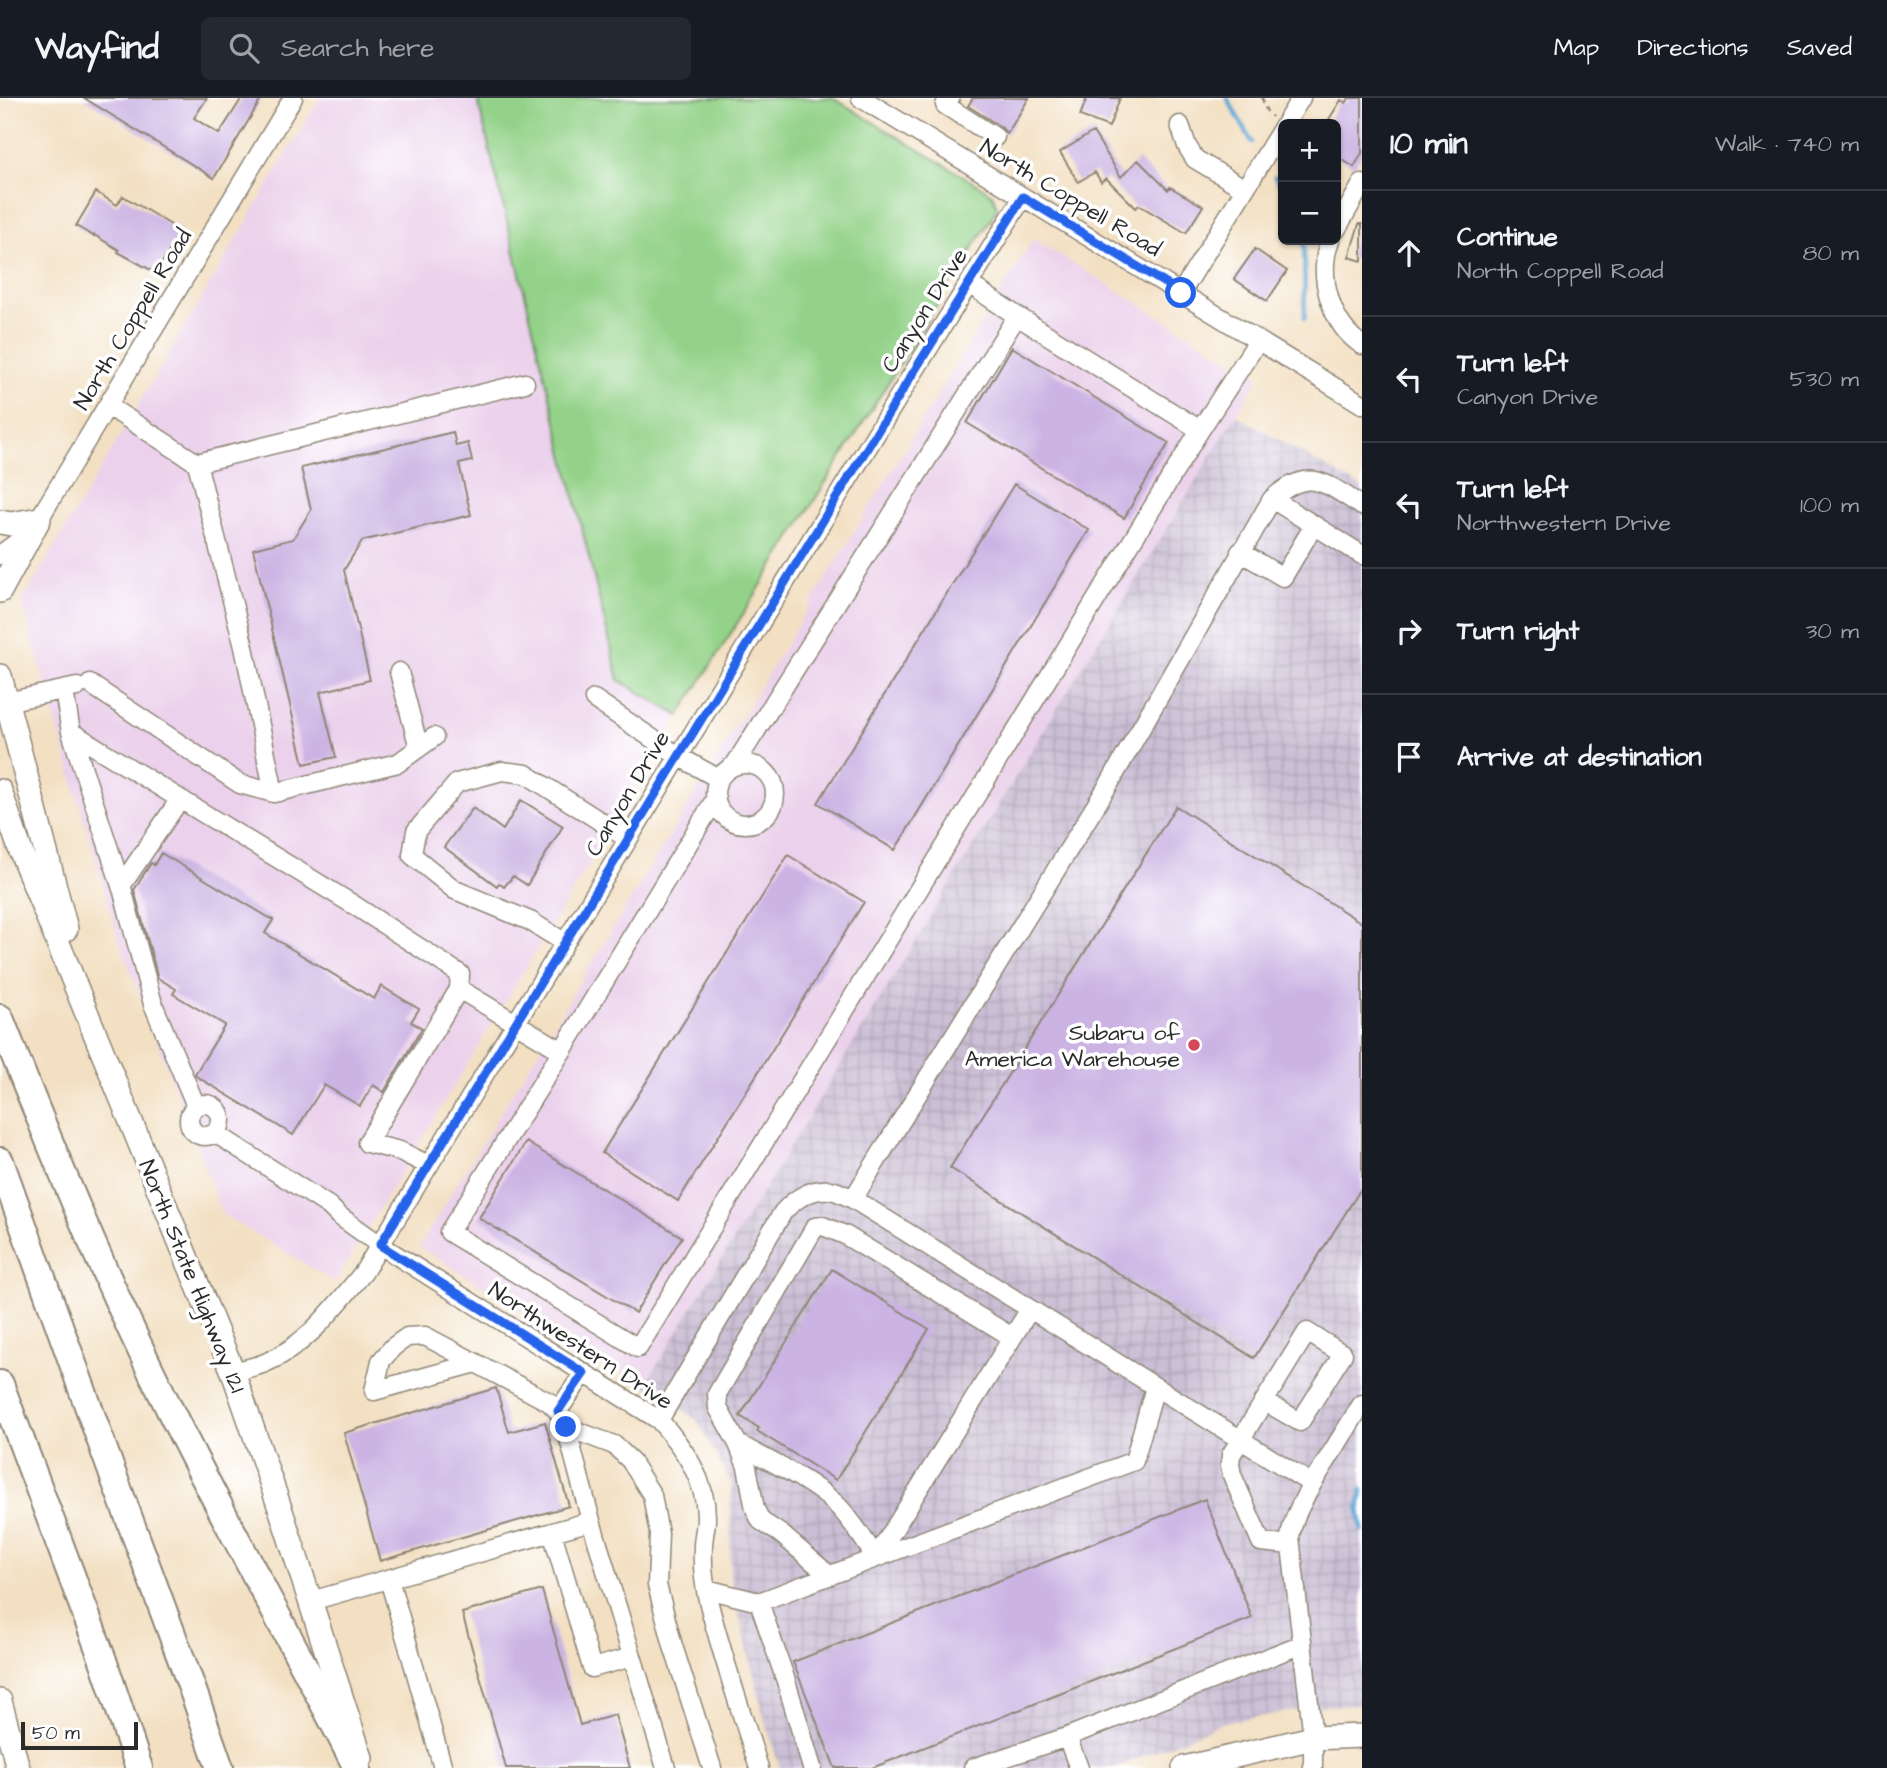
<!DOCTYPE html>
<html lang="en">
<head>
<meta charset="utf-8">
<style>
  :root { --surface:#171b24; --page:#242831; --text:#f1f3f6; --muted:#9ea1a6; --line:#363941 }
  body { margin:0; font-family:"Architects Daughter",sans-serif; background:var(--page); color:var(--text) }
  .controls { position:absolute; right:21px; top:21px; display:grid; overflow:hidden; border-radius:10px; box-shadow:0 2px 5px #0004 }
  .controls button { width:63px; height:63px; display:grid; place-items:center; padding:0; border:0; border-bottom:2px solid var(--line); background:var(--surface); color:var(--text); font:35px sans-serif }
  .scale { position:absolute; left:21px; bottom:18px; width:117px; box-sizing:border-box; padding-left:7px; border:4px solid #2b2b2b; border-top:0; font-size:19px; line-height:24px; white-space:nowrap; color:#2b2b2b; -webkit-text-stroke:5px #fff; paint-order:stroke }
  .stop { position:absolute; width:21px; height:21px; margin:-16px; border:5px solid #2563eb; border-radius:50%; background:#fff }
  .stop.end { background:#2563eb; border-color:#fff; box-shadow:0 2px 7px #0008 }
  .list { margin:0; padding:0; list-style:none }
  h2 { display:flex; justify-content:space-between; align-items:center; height:91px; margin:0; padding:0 28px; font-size:30px }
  h2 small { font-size:23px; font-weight:400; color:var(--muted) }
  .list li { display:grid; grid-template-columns:46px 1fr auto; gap:21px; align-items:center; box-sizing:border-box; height:126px; padding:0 28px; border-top:2px solid var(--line) }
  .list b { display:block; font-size:26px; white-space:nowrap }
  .list p { margin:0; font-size:23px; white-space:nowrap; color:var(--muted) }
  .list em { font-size:23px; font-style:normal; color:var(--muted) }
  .icon { flex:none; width:38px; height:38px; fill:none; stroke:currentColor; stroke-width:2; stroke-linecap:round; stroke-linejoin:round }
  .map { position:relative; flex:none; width:1362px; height:1670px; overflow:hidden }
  header { display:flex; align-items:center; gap:42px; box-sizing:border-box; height:98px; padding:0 35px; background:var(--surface); border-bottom:2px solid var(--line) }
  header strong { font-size:33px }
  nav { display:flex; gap:38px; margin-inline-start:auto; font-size:24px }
  .search { width:490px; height:63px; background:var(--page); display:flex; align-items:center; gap:18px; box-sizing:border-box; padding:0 24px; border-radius:10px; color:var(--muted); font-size:26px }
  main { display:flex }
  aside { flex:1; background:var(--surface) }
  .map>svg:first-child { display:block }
  .built { fill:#ebd1eb }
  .industrial { fill:url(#industrial-grid) }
  .grass { fill:#93d288; stroke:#5f7e5a; stroke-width:2 }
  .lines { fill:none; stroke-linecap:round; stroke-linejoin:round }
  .stream { stroke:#59a4d1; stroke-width:4.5 }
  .building { fill:#cbb3e3 }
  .minor-casing { stroke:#8f8677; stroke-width:21 }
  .major-casing { stroke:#8f8677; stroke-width:26 }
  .highway-casing { stroke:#8f8677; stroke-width:30 }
  .path { stroke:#8f8677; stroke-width:2.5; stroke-dasharray:5 5; stroke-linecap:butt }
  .minor { stroke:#fff; stroke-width:18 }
  .major { stroke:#fff; stroke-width:23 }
  .highway { stroke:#fff; stroke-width:26 }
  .route { stroke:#2563eb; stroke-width:9 }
  .poi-dot { fill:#d1495b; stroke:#fff; stroke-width:2.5 }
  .labels { text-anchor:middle; stroke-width:7; stroke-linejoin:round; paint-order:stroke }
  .street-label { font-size:23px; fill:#2b2b2b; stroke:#fff }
  .poi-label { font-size:23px; fill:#2b2b2b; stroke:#fff; text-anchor:end }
</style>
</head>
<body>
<header>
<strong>Wayfind</strong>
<div class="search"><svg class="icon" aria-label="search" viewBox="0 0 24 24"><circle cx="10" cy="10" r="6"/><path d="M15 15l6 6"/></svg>Search here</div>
<nav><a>Map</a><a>Directions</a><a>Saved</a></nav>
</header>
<main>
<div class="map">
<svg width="1362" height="1670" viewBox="0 0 1362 1670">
  <defs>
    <pattern id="industrial-grid" width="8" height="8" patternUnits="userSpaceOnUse" patternTransform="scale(1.75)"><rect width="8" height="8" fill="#cbbfd5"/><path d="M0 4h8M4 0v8" fill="none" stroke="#aea4b7"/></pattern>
  </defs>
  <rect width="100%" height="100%" fill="#fff"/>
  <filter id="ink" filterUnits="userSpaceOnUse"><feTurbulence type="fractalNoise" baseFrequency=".0143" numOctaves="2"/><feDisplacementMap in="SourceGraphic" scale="14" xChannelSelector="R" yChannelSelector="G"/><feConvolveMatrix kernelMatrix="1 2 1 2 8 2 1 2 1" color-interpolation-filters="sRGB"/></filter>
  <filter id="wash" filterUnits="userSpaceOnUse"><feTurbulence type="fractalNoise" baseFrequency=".00686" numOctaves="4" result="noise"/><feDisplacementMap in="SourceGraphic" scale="28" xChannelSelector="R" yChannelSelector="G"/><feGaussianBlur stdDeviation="1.57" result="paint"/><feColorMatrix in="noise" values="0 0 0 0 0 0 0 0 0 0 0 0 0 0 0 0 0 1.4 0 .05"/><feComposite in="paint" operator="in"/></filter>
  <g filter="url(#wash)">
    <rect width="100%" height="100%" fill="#f3e0c3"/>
    <!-- built -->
    <path class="built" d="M320,0H477L619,582L679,618L335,1184L222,1116L117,837L22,504Z
      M1033,141L1259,279L645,1287L419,1149Z"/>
    <!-- industrial -->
    <path class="industrial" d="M1236,317L1362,390V1607L1325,1608L1225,1624L1115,1670H780L767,1631L730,1479L731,1384L697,1322L645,1287Z"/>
    <!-- grass -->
    <path class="grass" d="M477,0H833L983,90L993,97L997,109L991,121L679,618L619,582Z"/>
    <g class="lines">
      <!-- stream -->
      <path class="stream" d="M1227,0L1252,44
        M1275,79L1283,91
        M1304,142L1305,220
        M1362,1392L1359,1412L1362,1432"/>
    </g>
    <g id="blocks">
      <!-- building -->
      <path class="building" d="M84,0H207L194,20L219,36L242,0H262L214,80Z
        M973,0H1029L1007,36L1001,29L968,8Z
        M1087,0H1120L1109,29L1080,18Z
        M1349,0H1362V55L1354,69L1336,58V26L1328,23L1341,2L1346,5Z
        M1093,34L1121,79L1138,62L1168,92L1170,89L1203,108L1186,135L1139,107L1136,110L1106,80L1101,84L1095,74L1078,84L1060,54Z
        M96,94L117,107L123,98L181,133L156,175L118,154L119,152L94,137L93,138L76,128Z
        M1359,126H1362V163L1349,159Z
        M1255,151L1287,173L1267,203L1234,181Z
        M1012,249L1169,345L1124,420L967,325Z
        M453,334L456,348L468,345L472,363L459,366L471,417L362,443L344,472L370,582L320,594L336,659L304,666L253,451L293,441L311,412L301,370Z
        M1014,386L1089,432L895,752L818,705Z
        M521,702L563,728L527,787L513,778L504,789L499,785L497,788L444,749L473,710L503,732Z
        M1176,708L1362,825V1089L1254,1260L950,1070Z
        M161,755L273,822L265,835L374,901L381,888L419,911L411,924L422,930L384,994L373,987L360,1008L324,987L293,1037L196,978L195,976L225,927L173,896L176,891L158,880L134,792L151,765L154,767Z
        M788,757L864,804L678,1103L602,1055Z
        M526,1044L682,1139L635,1215L479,1120Z
        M832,1171L929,1231L836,1382L757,1333L759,1330L740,1318Z
        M496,1290L509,1334L545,1324L569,1408L380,1463L344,1335Z
        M1205,1401L1252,1520L872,1670H835L793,1564Z
        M542,1492L580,1627L615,1617L630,1670H506L462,1515Z"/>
    </g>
  </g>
  <g filter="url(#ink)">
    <use href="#blocks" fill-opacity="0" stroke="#8f8677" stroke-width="2"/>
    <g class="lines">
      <!-- minor casing -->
      <g class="minor-casing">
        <path id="minor" d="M861,0L1362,306
          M950,0L945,7L995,39
          M1285,26L1301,0
          M1180,27L1187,48L1195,61L1245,91
          M1336,132L1362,86
          M1330,142C1317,177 1330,226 1362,247
          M1181,195L1283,29
          M108,308L197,365L244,549L274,695L398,665L434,639
          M1200,332L1258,243
          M197,365L525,285
          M1272,401C1310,368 1325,385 1362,408
          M1240,454L1283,479L1314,427
          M0,457L19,443L39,421L293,0
          M399,574L419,650
          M90,586L240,686L274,695
          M64,593L71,634L123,794L153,906L196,1008
          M594,601L678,658L719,681
          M6,604L77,589
          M71,634L180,701L121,788
          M715 696a30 30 0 1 1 60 0a30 30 0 1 1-60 0Z
          M734,668L1017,218
          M180,701L354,807L460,876L459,891L367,1045L400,1053L428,1067
          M564,844L530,823L455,792L412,757L416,733L457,685L502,673L526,676L628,741
          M459,891L562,953L449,1134L638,1250L1200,332L1017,218L969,186
          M562,953L716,700
          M189 1022a16 16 0 1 1 32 0a16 16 0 1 1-32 0Z
          M215,1035L329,1108L338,1117L380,1147L659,1322C683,1349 707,1382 706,1421C706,1430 703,1439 703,1448C702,1467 704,1487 709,1506C723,1561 742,1616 759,1670
          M853,1101L1109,686L1272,401L1362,457
          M476,1265L374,1293L381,1263L393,1249L407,1239L425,1238L549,1304L558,1313
          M233,1274C243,1271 255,1269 265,1265C307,1248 335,1208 363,1175L910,280L1023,99
          M584,1275L558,1313L566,1329L614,1347L630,1362L652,1397L659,1436L657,1487L673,1548L712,1670
          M1264,1303L1300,1324L1343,1256L1307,1234L1231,1357L1230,1366L1232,1377L1261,1444L1291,1447
          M659,1322L783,1114C795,1101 811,1090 830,1092C838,1093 846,1098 853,1101L1312,1386L1362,1306
          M566,1329L591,1423
          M738,1346C769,1363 811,1382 837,1407C852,1422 864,1442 876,1460L1030,1211
          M1312,1386C1303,1403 1293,1419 1290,1439L1313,1640V1670
          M552,1434L592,1570L632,1559
          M830,1478L781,1436L761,1423L755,1411L747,1369L738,1346L718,1310L717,1296L815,1129L823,1128L845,1137L1012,1239
          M389,1481L443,1670
          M706,1491L759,1504L1134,1363L1155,1289
          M311,1503L591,1423L666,1670
          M759,1504L786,1583L812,1670
          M1067,1639L1302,1546
          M973,1670L1067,1639L1079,1670"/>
      </g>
      <!-- major casing -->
      <g class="major-casing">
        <path id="major" d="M0,424L11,426L39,421
          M0,493L39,421
          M0,578L66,831
          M0,693L21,754L233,1274L281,1413L361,1660
          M0,1603L18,1670
          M1184,1670L1313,1640L1362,1638"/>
      </g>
      <!-- highway casing -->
      <g class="highway-casing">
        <path id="highway" d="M0,920C51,1050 104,1179 166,1304C227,1428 295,1548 357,1670
          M0,1063L113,1377L192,1590L220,1670
          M0,1286L103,1562L139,1670"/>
      </g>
      <!-- path -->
      <path class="path" d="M1262,0L1266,12L1272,19"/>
      <!-- minor -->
      <use href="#minor" class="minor"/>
      <!-- major -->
      <use href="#major" class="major"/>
      <!-- highway -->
      <use href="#highway" class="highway"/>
    </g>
  </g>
  <g class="lines" filter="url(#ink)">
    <!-- route -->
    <path class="route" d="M566,1329L558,1313L584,1275L380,1147L910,280L1023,99L1181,195"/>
  </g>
  <!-- markers -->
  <circle class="poi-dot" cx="1194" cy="947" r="7"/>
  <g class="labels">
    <!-- street labels -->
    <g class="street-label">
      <text transform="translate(1071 99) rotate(31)" y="8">North Coppell Road</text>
      <text transform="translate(924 212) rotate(-58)" y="8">Canyon Drive</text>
      <text transform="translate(132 221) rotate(-59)" y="8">North Coppell Road</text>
      <text transform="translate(627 695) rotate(-59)" y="8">Canyon Drive</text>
      <text transform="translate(193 1178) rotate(68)" y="8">North State Highway 121</text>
      <text transform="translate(581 1247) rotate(33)" y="8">Northwestern Drive</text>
    </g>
    <!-- poi labels -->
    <g class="poi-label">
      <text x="1180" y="942">Subaru of<tspan x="1180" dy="26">America Warehouse</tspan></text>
    </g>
  </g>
</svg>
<div class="controls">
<button>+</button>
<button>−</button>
</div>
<div class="scale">50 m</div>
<div class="stop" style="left:1181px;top:195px"></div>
<div class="stop end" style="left:566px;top:1329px"></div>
</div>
<aside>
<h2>10 min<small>Walk · 740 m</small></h2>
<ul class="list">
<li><svg class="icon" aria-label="ahead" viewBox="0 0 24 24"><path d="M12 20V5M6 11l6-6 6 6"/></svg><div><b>Continue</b><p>North Coppell Road</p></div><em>80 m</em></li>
<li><svg class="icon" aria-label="left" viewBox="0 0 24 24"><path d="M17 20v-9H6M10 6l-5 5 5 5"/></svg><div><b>Turn left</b><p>Canyon Drive</p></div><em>530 m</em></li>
<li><svg class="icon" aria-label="left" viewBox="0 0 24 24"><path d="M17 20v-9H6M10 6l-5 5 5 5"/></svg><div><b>Turn left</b><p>Northwestern Drive</p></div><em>100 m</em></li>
<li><svg class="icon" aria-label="right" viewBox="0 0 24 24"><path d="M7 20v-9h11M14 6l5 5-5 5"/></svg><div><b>Turn right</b></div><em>30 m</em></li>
<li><svg class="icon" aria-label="arrive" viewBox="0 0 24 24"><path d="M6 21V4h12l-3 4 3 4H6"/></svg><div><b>Arrive at destination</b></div></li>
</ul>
</aside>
</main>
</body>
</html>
